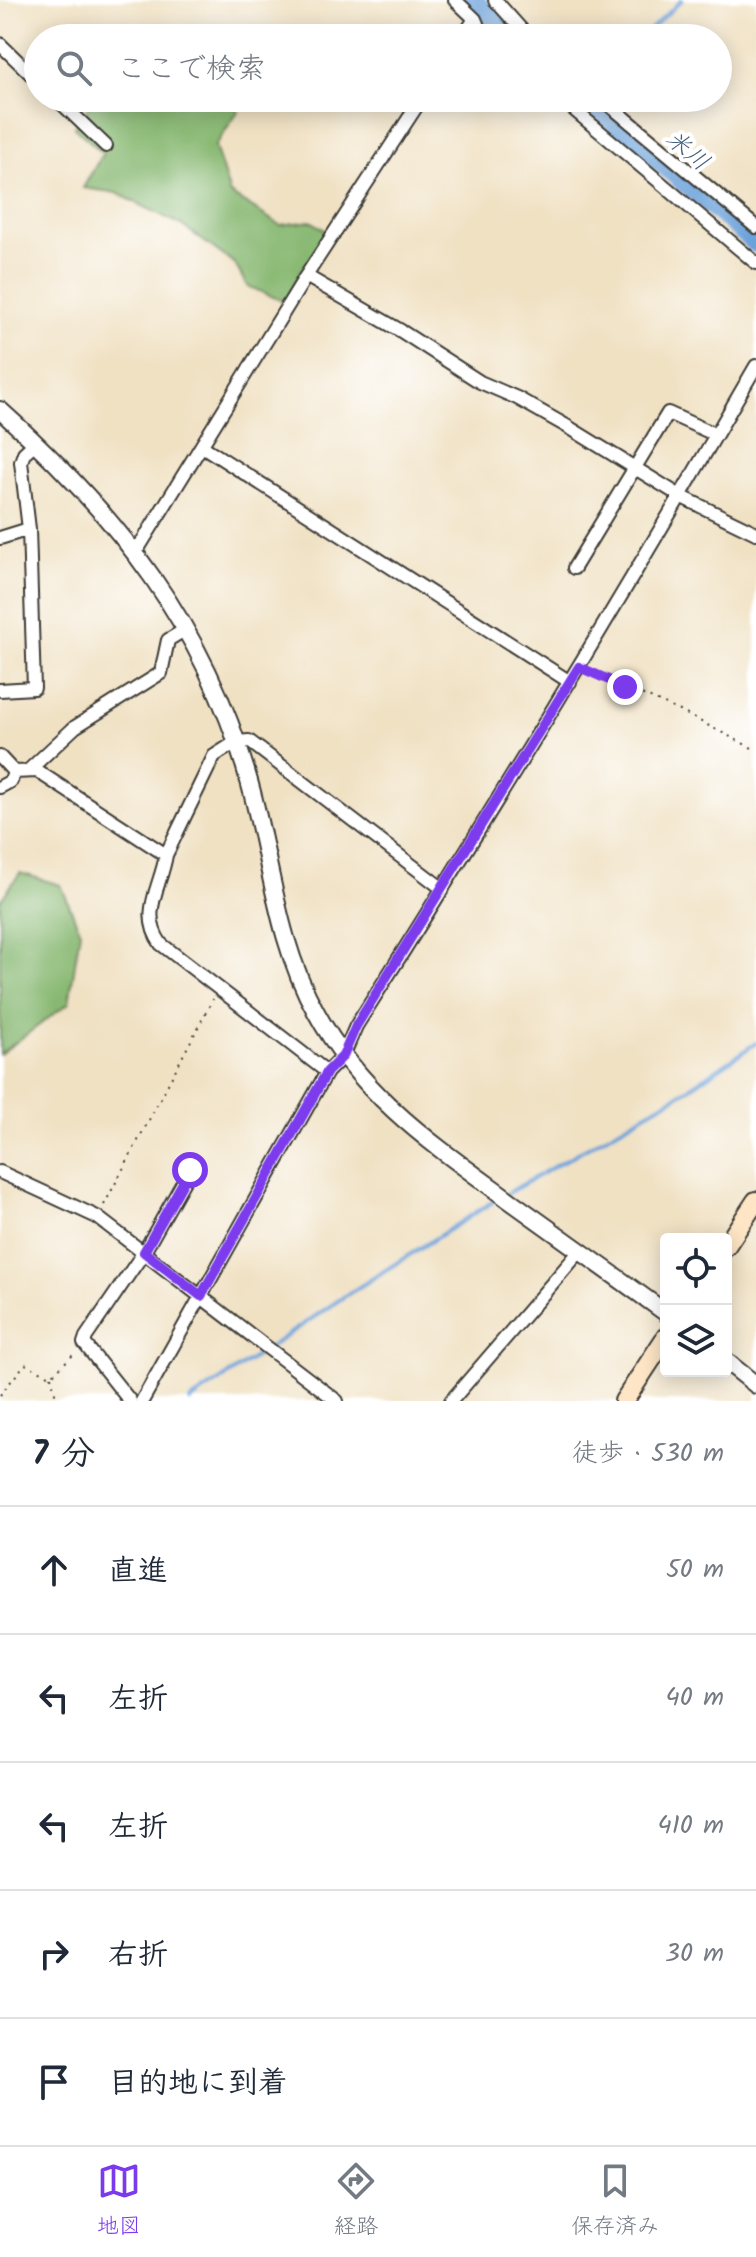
<!DOCTYPE html>
<html lang="ja">
<head>
<meta charset="utf-8">
<style>
  :root { --surface:#fff; --page:#f6f6f7; --text:#1f2937; --muted:#747a83; --line:#e0e1e3; --accent:#7c3aed }
  body { margin:0; font-family:Kalam,"Klee One",sans-serif; background:var(--page); color:var(--text) }
  .controls { position:absolute; right:24px; bottom:24px; display:grid; overflow:hidden; border-radius:8px; box-shadow:0 4px 20px #0003 }
  .controls button { width:72px; height:72px; display:grid; place-items:center; padding:0; border:0; border-bottom:2px solid var(--line); background:var(--surface); color:var(--text); font:40px sans-serif }
  .stop { position:absolute; width:24px; height:24px; margin:-18px; border:6px solid #7c3aed; border-radius:50%; background:#fff }
  .stop.end { background:#7c3aed; border-color:#fff; box-shadow:0 2px 8px #0008 }
  .list { margin:0; padding:0; list-style:none }
  h2 { display:flex; justify-content:space-between; align-items:center; height:104px; margin:0; padding:0 32px; font-size:34px }
  h2 small { font-size:26px; font-weight:400; color:var(--muted) }
  .list li { display:grid; grid-template-columns:52px 1fr auto; gap:24px; align-items:center; box-sizing:border-box; height:128px; padding:0 32px; border-top:2px solid var(--line) }
  .list b { display:block; font-size:30px; white-space:nowrap }
  .list em { font-size:26px; font-style:normal; color:var(--muted) }
  .icon { flex:none; width:44px; height:44px; fill:none; stroke:currentColor; stroke-width:2; stroke-linecap:round; stroke-linejoin:round }
  .map { position:relative; flex:none; width:756px; height:1401px; overflow:hidden }
  .search { position:absolute; background:var(--surface); box-shadow:0 4px 20px #0003; left:24px; right:24px; top:24px; height:88px; display:flex; align-items:center; gap:20px; box-sizing:border-box; padding:0 28px; border-radius:44px; color:var(--muted); font-size:30px }
  .sheet { height:744px; background:var(--surface) }
  nav { display:flex; justify-content:space-around; align-items:center; box-sizing:border-box; height:112px; border-top:2px solid var(--line); background:var(--surface); font-size:22px; color:var(--muted) }
  nav a { display:grid; justify-items:center; gap:4px }
  nav .on { color:var(--accent) }
  .map>svg:first-child { display:block }
  .forest { fill:#87b871; stroke:#526a46; stroke-width:2 }
  .lines { fill:none; stroke-linecap:round; stroke-linejoin:round }
  .stream { stroke:#6ca2da; stroke-width:4 }
  .river { stroke:#6ca2da; stroke-width:22 }
  .minor-casing { stroke:#3c3a35; stroke-width:16 }
  .tertiary-casing { stroke:#3c3a35; stroke-width:20 }
  .secondary-casing { stroke:#3c3a35; stroke-width:22 }
  .path { stroke:#3c3a35; stroke-width:2; stroke-dasharray:2 6; stroke-linecap:butt }
  .minor { stroke:#fff; stroke-width:12 }
  .tertiary { stroke:#fff; stroke-width:16 }
  .secondary { stroke:#fde5c5; stroke-width:18 }
  .route { stroke:#7c3aed; stroke-width:10 }
  .labels { text-anchor:middle; stroke-width:8; stroke-linejoin:round; paint-order:stroke }
  .water-label { font-size:24px; font-style:italic; fill:#445f7b; stroke:#fff }
</style>
</head>
<body>
<div class="map">
<svg width="756" height="1401" viewBox="0 0 756 1401">
  <rect width="100%" height="100%" fill="#fff"/>
  <filter id="ink" filterUnits="userSpaceOnUse"><feTurbulence type="fractalNoise" baseFrequency=".0125" numOctaves="2"/><feDisplacementMap in="SourceGraphic" scale="16" xChannelSelector="R" yChannelSelector="G"/><feConvolveMatrix kernelMatrix="1 2 1 2 8 2 1 2 1" color-interpolation-filters="sRGB"/></filter>
  <filter id="wash" filterUnits="userSpaceOnUse"><feTurbulence type="fractalNoise" baseFrequency=".006" numOctaves="4" result="noise"/><feDisplacementMap in="SourceGraphic" scale="32" xChannelSelector="R" yChannelSelector="G"/><feGaussianBlur stdDeviation="1.8" result="paint"/><feColorMatrix in="noise" values="0 0 0 0 0 0 0 0 0 0 0 0 0 0 0 0 0 1.4 0 .05"/><feComposite in="paint" operator="in"/></filter>
  <g filter="url(#wash)">
    <rect width="100%" height="100%" fill="#f0e1c3"/>
    <!-- forest -->
    <path class="forest" d="M95,98H235L238,112L215,146L230,194L280,225L311,221L325,230L322,244L303,267L285,302L247,286L235,264L183,226L117,193L83,188L103,153L74,127Z
      M20,873L61,885L80,931L69,1003L0,1054V901Z"/>
    <g class="lines">
      <!-- stream -->
      <path class="stream" d="M641,38L682,0
        M508,1193L682,1093L756,1043
        M190,1401L345,1296L497,1199"/>
      <!-- river -->
      <path class="river" d="M470,0L515,38
        M586,98L756,242"/>
    </g>
  </g>
  <g filter="url(#ink)">
    <g class="lines">
      <!-- minor casing -->
      <g class="minor-casing">
        <path id="minor" d="M455,0L475,19L480,31L488,38
          M495,0L529,38
          M462,38L475,19
          M0,44L38,81
          M56,98L106,146
          M560,98L756,263
          M601,98L756,227
          M306,276L422,98
          M202,446L570,682
          M0,538L29,529
          M136,552L306,276L401,331L480,382L517,398L570,428L682,497L756,533
          M574,568L668,413L716,435
          M0,690L34,688L29,529L21,462L24,453L36,442
          M0,757L14,772
          M29,770L75,727L161,673L168,640L186,629
          M14,772L37,771L166,855C161,887 139,913 161,944L327,1072
          M0,787L11,781L14,772
          M166,855L214,756L236,742L249,741L443,889
          M0,1172L97,1217L337,1401
          M130,1401L84,1343L86,1337L144,1252L190,1170
          M142,1401L327,1072L343,1056L356,1026C494,809 627,589 756,366
          M451,1401L580,1251"/>
      </g>
      <!-- tertiary casing -->
      <g class="tertiary-casing">
        <path id="tertiary" d="M0,410C118,516 205,626 249,781C271,858 276,941 316,1012C361,1096 434,1145 509,1200C562,1238 614,1275 666,1313
          M726,1361L756,1385"/>
      </g>
      <!-- secondary casing -->
      <g class="secondary-casing">
        <path id="secondary" d="M726,1246L756,1201
          M624,1401L666,1337"/>
      </g>
      <!-- path -->
      <path class="path" d="M591,672L680,711L756,750
        M104,1205L213,999
        M51,1376L57,1401
        M0,1395L25,1364L51,1376L75,1353"/>
      <!-- minor -->
      <use href="#minor" class="minor"/>
      <!-- tertiary -->
      <use href="#tertiary" class="tertiary"/>
      <!-- secondary -->
      <use href="#secondary" class="secondary"/>
    </g>
  </g>
  <g class="lines" filter="url(#ink)">
    <!-- route -->
    <path class="route" d="M190,1170L144,1252L201,1296L327,1072L343,1056L356,1026L579,667L625,687"/>
  </g>
  <g class="labels">
    <!-- water labels -->
    <g class="water-label">
      <text transform="translate(688 150) rotate(40)" y="8">米川</text>
    </g>
  </g>
</svg>
<div class="controls">
<button><svg class="icon" aria-label="locate" viewBox="0 0 24 24"><circle cx="12" cy="12" r="6"/><path d="M12 2v4M12 18v4M2 12h4M18 12h4"/></svg></button>
<button><svg class="icon" aria-label="layers" viewBox="0 0 24 24"><path d="M12 4l9 5-9 5-9-5zM3 14l9 5 9-5"/></svg></button>
</div>
<div class="stop" style="left:190px;top:1170px"></div>
<div class="stop end" style="left:625px;top:687px"></div>
<div class="search"><svg class="icon" aria-label="search" viewBox="0 0 24 24"><circle cx="10" cy="10" r="6"/><path d="M15 15l6 6"/></svg>ここで検索</div>
</div>
<section class="sheet">
<h2>7 分<small>徒歩 · 530 m</small></h2>
<ul class="list">
<li><svg class="icon" aria-label="ahead" viewBox="0 0 24 24"><path d="M12 20V5M6 11l6-6 6 6"/></svg><div><b>直進</b></div><em>50 m</em></li>
<li><svg class="icon" aria-label="left" viewBox="0 0 24 24"><path d="M17 20v-9H6M10 6l-5 5 5 5"/></svg><div><b>左折</b></div><em>40 m</em></li>
<li><svg class="icon" aria-label="left" viewBox="0 0 24 24"><path d="M17 20v-9H6M10 6l-5 5 5 5"/></svg><div><b>左折</b></div><em>410 m</em></li>
<li><svg class="icon" aria-label="right" viewBox="0 0 24 24"><path d="M7 20v-9h11M14 6l5 5-5 5"/></svg><div><b>右折</b></div><em>30 m</em></li>
<li><svg class="icon" aria-label="arrive" viewBox="0 0 24 24"><path d="M6 21V4h12l-3 4 3 4H6"/></svg><div><b>目的地に到着</b></div></li>
</ul>
</section>
<nav>
<a class="on"><svg class="icon" aria-label="map" viewBox="0 0 24 24"><path d="M3 6l6-2 6 2 6-2v14l-6 2-6-2-6 2zM9 4v14M15 6v14"/></svg>地図</a>
<a><svg class="icon" aria-label="directions" viewBox="0 0 24 24"><path d="M12 3l9 9-9 9-9-9zM9 14v-3h6M13 9l2 2-2 2"/></svg>経路</a>
<a><svg class="icon" aria-label="saved" viewBox="0 0 24 24"><path d="M7 4h10v16l-5-4-5 4z"/></svg>保存済み</a>
</nav>
</body>
</html>
